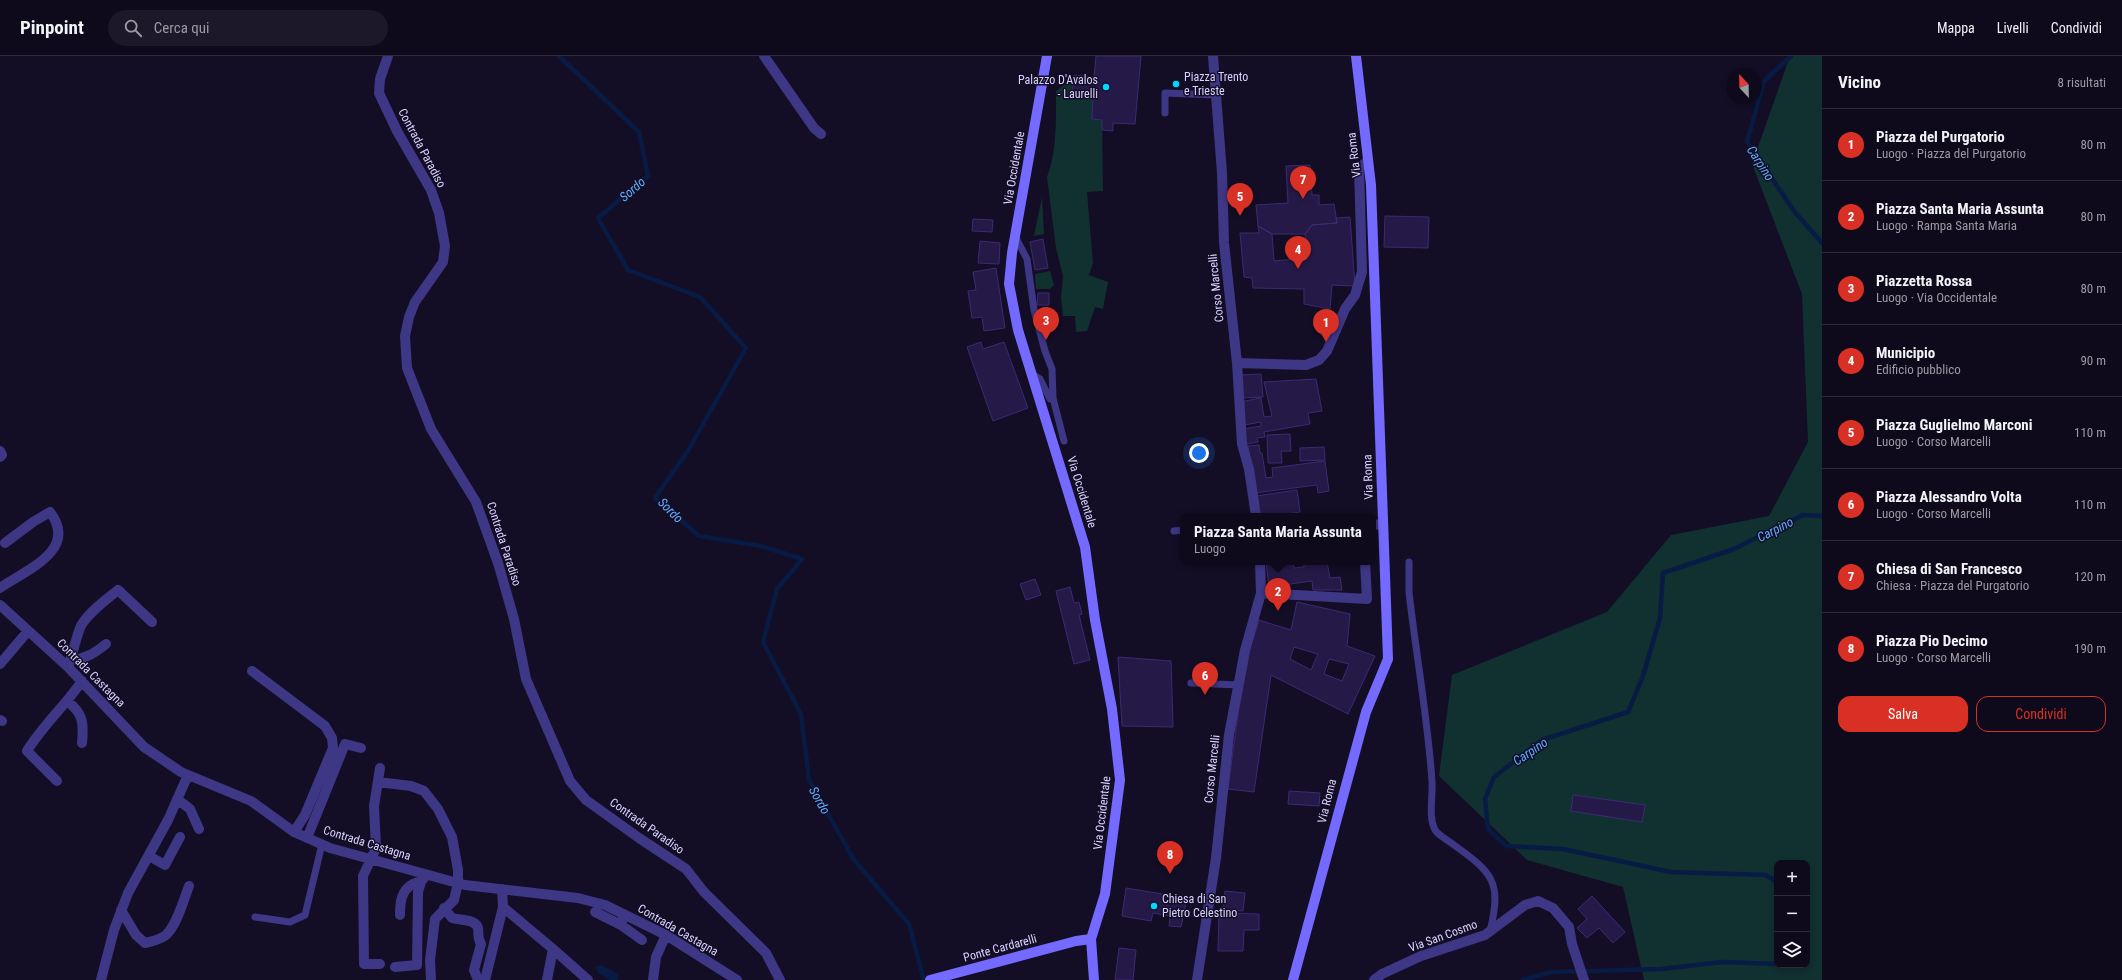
<!DOCTYPE html>
<html lang="it">
<head>
<meta charset="utf-8">
<style>
  :root { --surface:#0e0a1c; --page:#1c1829; --text:#f1f3f6; --muted:#9b9aa3; --line:#2e2b3b; --accent:#d93025 }
  body { margin:0; font-family:"Roboto Condensed",sans-serif; background:var(--page); color:var(--text) }
  .controls { position:absolute; right:12px; bottom:12px; display:grid; overflow:hidden; border-radius:8px; box-shadow:0 2px 6px #0003 }
  .controls button { width:36px; height:36px; display:grid; place-items:center; padding:0; border:0; border-bottom:1px solid var(--line); background:var(--surface); color:var(--text); font:20px sans-serif }
  .compass { position:absolute; left:1726px; top:12px; width:36px; height:36px; border-radius:50%; background:var(--surface); box-shadow:0 2px 6px #0003; rotate:338deg }
  .you { position:absolute; left:1199px; top:397px; width:14px; height:14px; margin:-10px; border:3px solid #fff; border-radius:50%; background:#1a73e8; box-shadow:0 0 0 6px #1a73e833 }
  .badge { display:grid; place-items:center; width:26px; height:26px; border-radius:50%; background:var(--accent); color:#fff; font-size:13px; font-weight:700 }
  .pin { position:absolute; translate:-50% -33px; filter:drop-shadow(0 1px 2px #0008) }
  .pin::after { content:''; position:absolute; top:21px; width:14px; height:12px; background:inherit; clip-path:polygon(0 0,100% 0,50% 100%) }
  .popup { position:absolute; left:1180px; top:457px; width:196px; height:52px; box-sizing:border-box; display:grid; place-content:center; border-radius:8px; background:var(--surface); filter:drop-shadow(0 1px 3px #0005); font-size:13px; white-space:nowrap; color:var(--muted) }
  .popup b { font-size:15px; color:var(--text) }
  .popup::after { content:''; position:absolute; left:50%; top:100%; margin-left:-8px; border:8px solid transparent; border-top-color:var(--surface) }
  .list { margin:0; padding:0; list-style:none }
  h2 { display:flex; justify-content:space-between; align-items:center; height:52px; margin:0; padding:0 16px; font-size:17px }
  h2 small { font-size:13px; font-weight:400; color:var(--muted) }
  .list li { display:grid; grid-template-columns:26px 1fr auto; gap:12px; align-items:center; box-sizing:border-box; height:72px; padding:0 16px; border-top:1px solid var(--line) }
  .list b { display:block; font-size:15px; white-space:nowrap }
  .list p { margin:0; font-size:13px; white-space:nowrap; color:var(--muted) }
  .list em { font-size:13px; font-style:normal; color:var(--muted) }
  .actions { display:flex; gap:8px; padding:12px 16px }
  .actions a { flex:1; padding:9px 0; border:1px solid var(--accent); border-radius:12px; text-align:center; font-size:14px; color:var(--accent) }
  .actions .main { background:var(--accent); color:#fff }
  .icon { flex:none; width:22px; height:22px; fill:none; stroke:currentColor; stroke-width:2; stroke-linecap:round; stroke-linejoin:round }
  .map { position:relative; flex:none; width:1822px; height:924px; overflow:hidden }
  header { display:flex; align-items:center; gap:24px; box-sizing:border-box; height:56px; padding:0 20px; background:var(--surface); border-bottom:1px solid var(--line) }
  header strong { font-size:19px }
  nav { display:flex; gap:22px; margin-inline-start:auto; font-size:14px }
  .search { width:280px; height:36px; background:var(--page); display:flex; align-items:center; gap:10px; box-sizing:border-box; padding:0 14px; border-radius:22px; color:var(--muted); font-size:15px }
  main { display:flex }
  aside { flex:1; background:var(--surface) }
  .map>svg:first-child { display:block }
  .green { fill:#113030; fill-rule:evenodd }
  .water { fill:#081b45 }
  .lines { fill:none; stroke-linecap:round; stroke-linejoin:round }
  .stream { stroke:#081b45; stroke-width:4.5 }
  .building { fill:#251947; stroke:#3c2a74; fill-rule:evenodd }
  .service { stroke:#3e3786; stroke-width:7 }
  .minor { stroke:#3e3786; stroke-width:10 }
  .secondary { stroke:#746aff; stroke-width:10 }
  .poi-dot { fill:#00d8fe; stroke:#130e26; stroke-width:1.5 }
  .labels { text-anchor:middle; stroke-width:3; stroke-linejoin:round; paint-order:stroke }
  .poi-label { font-size:12px; fill:#dad3ff; stroke:#130e26; text-anchor:start }
  .street-label { font-size:12px; fill:#dad3ff; stroke:#130e26 }
  .water-label { font-size:13px; font-style:italic; fill:#61aeff; stroke:#130e26 }
</style>
</head>
<body>
<header>
<strong>Pinpoint</strong>
<div class="search"><svg class="icon" aria-label="search" viewBox="0 0 24 24"><circle cx="10" cy="10" r="6"/><path d="M15 15l6 6"/></svg>Cerca qui</div>
<nav><a>Mappa</a><a>Livelli</a><a>Condividi</a></nav>
</header>
<main>
<div class="map">
<svg width="1822" height="924" viewBox="0 0 1822 924">
  <rect width="100%" height="100%" fill="#130e26"/>
  <!-- green -->
  <path class="green" d="M1790,0H1822V924H1644L1623,831L1527,804L1439,720L1452,619L1607,556L1671,479L1769,460L1808,386L1802,238L1752,108ZM1777,807H1807V909H1777Z
    M1074,22L1072,40L1093,42L1092,63L1102,64L1103,135L1087,136L1093,207L1089,219L1108,226L1103,253L1095,251L1087,275L1076,276L1075,260H1063L1061,242L1063,220L1056,192L1047,121C1057,96 1056,63 1056,35Z
    M1042,141L1044,178L1034,180Z
    M1050,215L1054,229L1050,233H1036L1035,218Z"/>
  <!-- water -->
  <path class="water" d="M601,909L617,917L619,921L617,924H609L598,917L596,911Z"/>
  <g class="lines">
    <!-- stream -->
    <path class="stream" d="M559,0L639,76L648,120L598,162L628,214L700,241L746,292L689,393L655,442L699,480L761,490L802,503L777,533L763,586L801,658L809,724L854,804L909,868L924,924
      M1791,0L1764,25L1747,86L1794,155L1822,187
      M1777,826L1766,819L1671,816L1563,793L1506,790L1488,773L1485,743L1494,721L1542,684L1628,656L1643,620L1660,562L1663,517L1734,493L1803,459L1822,460
      M1523,924L1551,916L1661,913L1723,906L1777,908"/>
  </g>
  <!-- building -->
  <path class="building" d="M1096,0H1141L1135,68L1113,67V75L1102,74V64L1092,63L1093,42L1072,41L1074,19L1094,21Z
    M1310,109L1312,139H1319V149L1334,148L1337,167L1312,169L1305,178H1272L1258,170L1256,149L1288,147L1286,110Z
    M1385,160L1429,161L1428,192L1384,191Z
    M1350,161L1355,230L1332,229L1330,253L1304,248V233L1253,232L1252,222L1244,221L1240,177H1259L1258,170L1272,178L1274,205L1307,202L1305,178L1312,169L1337,167L1336,162Z
    M973,163L993,164L992,176L972,175Z
    M1043,183L1048,212L1035,214L1030,186Z
    M980,185L1000,187L999,208L978,207Z
    M996,212L1005,272L984,275L982,261L972,262L968,235L976,234L973,216Z
    M1038,237H1049V249H1037Z
    M981,286L983,293L1004,286L1028,352L993,365L967,291Z
    M1261,318L1263,341L1242,342L1241,319Z
    M1316,323L1322,355L1308,357L1310,368L1264,376L1265,381L1257,382L1258,386L1247,388L1244,373L1261,370V366L1244,369L1240,346L1261,342L1264,361L1272,360L1264,326Z
    M1290,378L1291,395H1281L1282,407H1268L1267,379Z
    M1259,389L1260,397H1262L1266,422L1273,421L1272,412L1325,405L1329,435L1318,437L1317,429L1255,437L1248,390Z
    M1324,391L1325,404L1300,405V392Z
    M1297,434L1300,456L1288,458L1289,460H1259L1256,440Z
    M1266,506H1293L1294,512L1304,511V506H1327L1330,522L1340,521L1342,534H1313L1312,525L1269,531Z
    M1035,523L1041,539L1026,544L1020,528Z
    M1070,531L1074,547L1079,546L1082,558L1079,559L1090,604L1074,608L1056,535Z
    M1297,546L1350,558L1347,590L1375,600L1348,658L1271,619L1254,736L1228,733L1238,658L1250,593L1259,564L1291,574ZM1294,591L1318,598L1311,614L1290,603ZM1329,603L1349,608L1342,625L1324,618Z
    M1118,601L1171,605L1173,671L1122,670Z
    M1289,735L1320,737L1319,750L1288,748Z
    M1573,739L1645,749L1642,766L1571,755Z
    M1126,832L1187,842L1181,871L1169,870L1170,860L1153,857L1151,865L1122,860Z
    M1225,835L1245,837L1243,855L1223,853Z
    M1592,840L1625,876L1613,887L1599,872L1587,882L1577,872L1587,863L1578,853Z
    M1219,857L1259,858V874H1244L1243,895H1218Z
    M1119,892L1136,894L1133,924H1115Z"/>
  <g class="lines">
    <!-- service -->
    <path class="service" d="M1165,57V37L1216,39
      M1015,180L1027,203L1034,254L1045,295L1052,313L1053,342L1050,343L1040,323L1032,318
      M1053,342L1064,385
      M1174,475L1183,474
      M1409,506V536C1416,599 1428,663 1432,726C1433,742 1428,760 1435,774C1439,780 1449,785 1454,789C1493,817 1502,826 1490,875
      M1191,627L1239,629
      M255,861L290,866L305,859L322,788"/>
    <!-- minor -->
    <path class="minor" d="M388,0L380,23L379,37L397,75L431,134L439,157L445,190L443,206L415,246L409,261L405,280L407,312L431,373L476,446L498,507L514,563L526,623L570,725L586,744L639,782L686,813L704,836L766,897L780,924
      M764,0L814,72L821,78
      M1213,0L1222,117L1224,187L1237,307L1242,388L1249,413L1256,460
      M1237,307L1306,309L1319,304L1327,295L1345,253L1355,239L1362,216L1359,112L1368,105
      M0,395L2,399L0,401
      M1373,469L1383,468
      M0,532C26,514 79,494 50,456L33,466L5,487
      M1261,537L1367,543L1365,506
      M0,549L68,611L144,691L181,716L251,745L294,776L330,792L465,829L578,842L605,849L666,879L737,924
      M71,604C85,603 95,597 106,588
      M0,608L28,575
      M68,611C73,598 75,585 80,572C85,559 107,543 118,534L152,566
      M252,615L325,670L332,682L333,692L305,759L294,776
      M67,645C83,657 84,667 82,687
      M0,664L2,665
      M57,725L27,695C43,669 65,650 82,625
      M378,726L411,730L424,735L438,753L452,781L458,814V827L454,844L435,863L430,904L431,924
      M177,743L190,753L199,773
      M307,782L345,688L361,692
      M149,800L165,809L180,781
      M503,851L553,893L547,924
      M444,852L452,862C459,864 476,863 478,872C479,879 477,881 481,888L474,914L478,924
      M121,854L136,879L145,887C152,885 160,884 166,879C177,869 184,843 189,830
      M595,856L621,869
      M624,858L621,869L642,884
      M400,859C400,847 401,834 413,828C418,826 421,826 424,822
      M553,893L588,924
      M380,908H364L363,820L376,792L374,750L380,712
      M395,911L417,909L418,836L421,826
      M101,924L114,874L128,837L168,764L188,719
      M485,924L503,851L502,833
      M653,924L656,901L666,879
      M1197,924L1216,802L1229,679L1245,594L1261,537L1260,506
      M1374,924L1382,918L1421,900L1485,879L1525,849L1538,845L1553,852L1569,871L1572,888L1584,924"/>
    <!-- secondary -->
    <path class="secondary" d="M1047,0L1012,197L1009,228L1018,274L1085,491L1095,564L1112,653L1120,724L1105,838L1091,883L1094,924
      M930,924L1076,885L1091,883
      M1293,924L1366,656L1388,603L1371,129L1356,0"/>
  </g>
  <!-- markers -->
  <g class="poi-dot">
    <circle cx="1176" cy="28" r="4"/>
    <circle cx="1106" cy="31" r="4"/>
    <circle cx="1154" cy="850" r="4"/>
  </g>
  <g class="labels">
    <!-- poi labels -->
    <g class="poi-label">
      <text x="1184" y="25">Piazza Trento<tspan x="1184" dy="14">e Trieste</tspan></text>
      <text x="1098" y="28" text-anchor="end">Palazzo D'Avalos<tspan x="1098" dy="14">- Laurelli</tspan></text>
      <text x="1162" y="847">Chiesa di San<tspan x="1162" dy="14">Pietro Celestino</tspan></text>
    </g>
    <!-- street labels -->
    <g class="street-label">
      <text transform="translate(422 92) rotate(62)" y="4">Contrada Paradiso</text>
      <text transform="translate(1354 99) rotate(-97)" y="4">Via Roma</text>
      <text transform="translate(1014 112) rotate(-80)" y="4">Via Occidentale</text>
      <text transform="translate(1216 232) rotate(-96)" y="4">Corso Marcelli</text>
      <text transform="translate(1368 421) rotate(-92)" y="4">Via Roma</text>
      <text transform="translate(1082 436) rotate(73)" y="4">Via Occidentale</text>
      <text transform="translate(504 488) rotate(72)" y="4">Contrada Paradiso</text>
      <text transform="translate(91 617) rotate(45)" y="4">Contrada Castagna</text>
      <text transform="translate(1212 713) rotate(-84)" y="4">Corso Marcelli</text>
      <text transform="translate(1327 745) rotate(-76)" y="4">Via Roma</text>
      <text transform="translate(1102 757) rotate(-83)" y="4">Via Occidentale</text>
      <text transform="translate(647 770) rotate(35)" y="4">Contrada Paradiso</text>
      <text transform="translate(367 787) rotate(17)" y="4">Contrada Castagna</text>
      <text transform="translate(678 874) rotate(30)" y="4">Contrada Castagna</text>
      <text transform="translate(1443 880) rotate(-20)" y="4">Via San Cosmo</text>
      <text transform="translate(1000 892) rotate(-15)" y="4">Ponte Cardarelli</text>
    </g>
    <!-- water labels -->
    <g class="water-label">
      <text transform="translate(1761 107) rotate(57)" y="5">Carpino</text>
      <text transform="translate(632 133) rotate(-41)" y="5">Sordo</text>
      <text transform="translate(671 454) rotate(45)" y="5">Sordo</text>
      <text transform="translate(1775 473) rotate(-27)" y="5">Carpino</text>
      <text transform="translate(1530 695) rotate(-34)" y="5">Carpino</text>
      <text transform="translate(820 744) rotate(61)" y="5">Sordo</text>
    </g>
  </g>
</svg>
<div class="controls">
<button>+</button>
<button>−</button>
<button><svg class="icon" aria-label="layers" viewBox="0 0 24 24"><path d="M12 4l9 5-9 5-9-5zM3 14l9 5 9-5"/></svg></button>
</div>
<svg class="compass" viewBox="-18 -18 36 36"><path d="M0-13l5 13h-10z" fill="#e53935"/><path d="M0 13l5-13h-10z" fill="#9b9aa3"/></svg>
<div class="you"></div>
<div class="pin badge" style="left:1326px;top:286px">1</div>
<div class="pin badge" style="left:1278px;top:555px">2</div>
<div class="popup"><b>Piazza Santa Maria Assunta</b>Luogo</div>
<div class="pin badge" style="left:1046px;top:284px">3</div>
<div class="pin badge" style="left:1298px;top:213px">4</div>
<div class="pin badge" style="left:1240px;top:160px">5</div>
<div class="pin badge" style="left:1205px;top:639px">6</div>
<div class="pin badge" style="left:1303px;top:143px">7</div>
<div class="pin badge" style="left:1170px;top:818px">8</div>
</div>
<aside>
<h2>Vicino<small>8 risultati</small></h2>
<ul class="list">
<li><span class="badge">1</span><div><b>Piazza del Purgatorio</b><p>Luogo · Piazza del Purgatorio</p></div><em>80 m</em></li>
<li><span class="badge">2</span><div><b>Piazza Santa Maria Assunta</b><p>Luogo · Rampa Santa Maria</p></div><em>80 m</em></li>
<li><span class="badge">3</span><div><b>Piazzetta Rossa</b><p>Luogo · Via Occidentale</p></div><em>80 m</em></li>
<li><span class="badge">4</span><div><b>Municipio</b><p>Edificio pubblico</p></div><em>90 m</em></li>
<li><span class="badge">5</span><div><b>Piazza Guglielmo Marconi</b><p>Luogo · Corso Marcelli</p></div><em>110 m</em></li>
<li><span class="badge">6</span><div><b>Piazza Alessandro Volta</b><p>Luogo · Corso Marcelli</p></div><em>110 m</em></li>
<li><span class="badge">7</span><div><b>Chiesa di San Francesco</b><p>Chiesa · Piazza del Purgatorio</p></div><em>120 m</em></li>
<li><span class="badge">8</span><div><b>Piazza Pio Decimo</b><p>Luogo · Corso Marcelli</p></div><em>190 m</em></li>
</ul>
<div class="actions"><a class="main">Salva</a><a>Condividi</a></div>
</aside>
</main>
</body>
</html>
